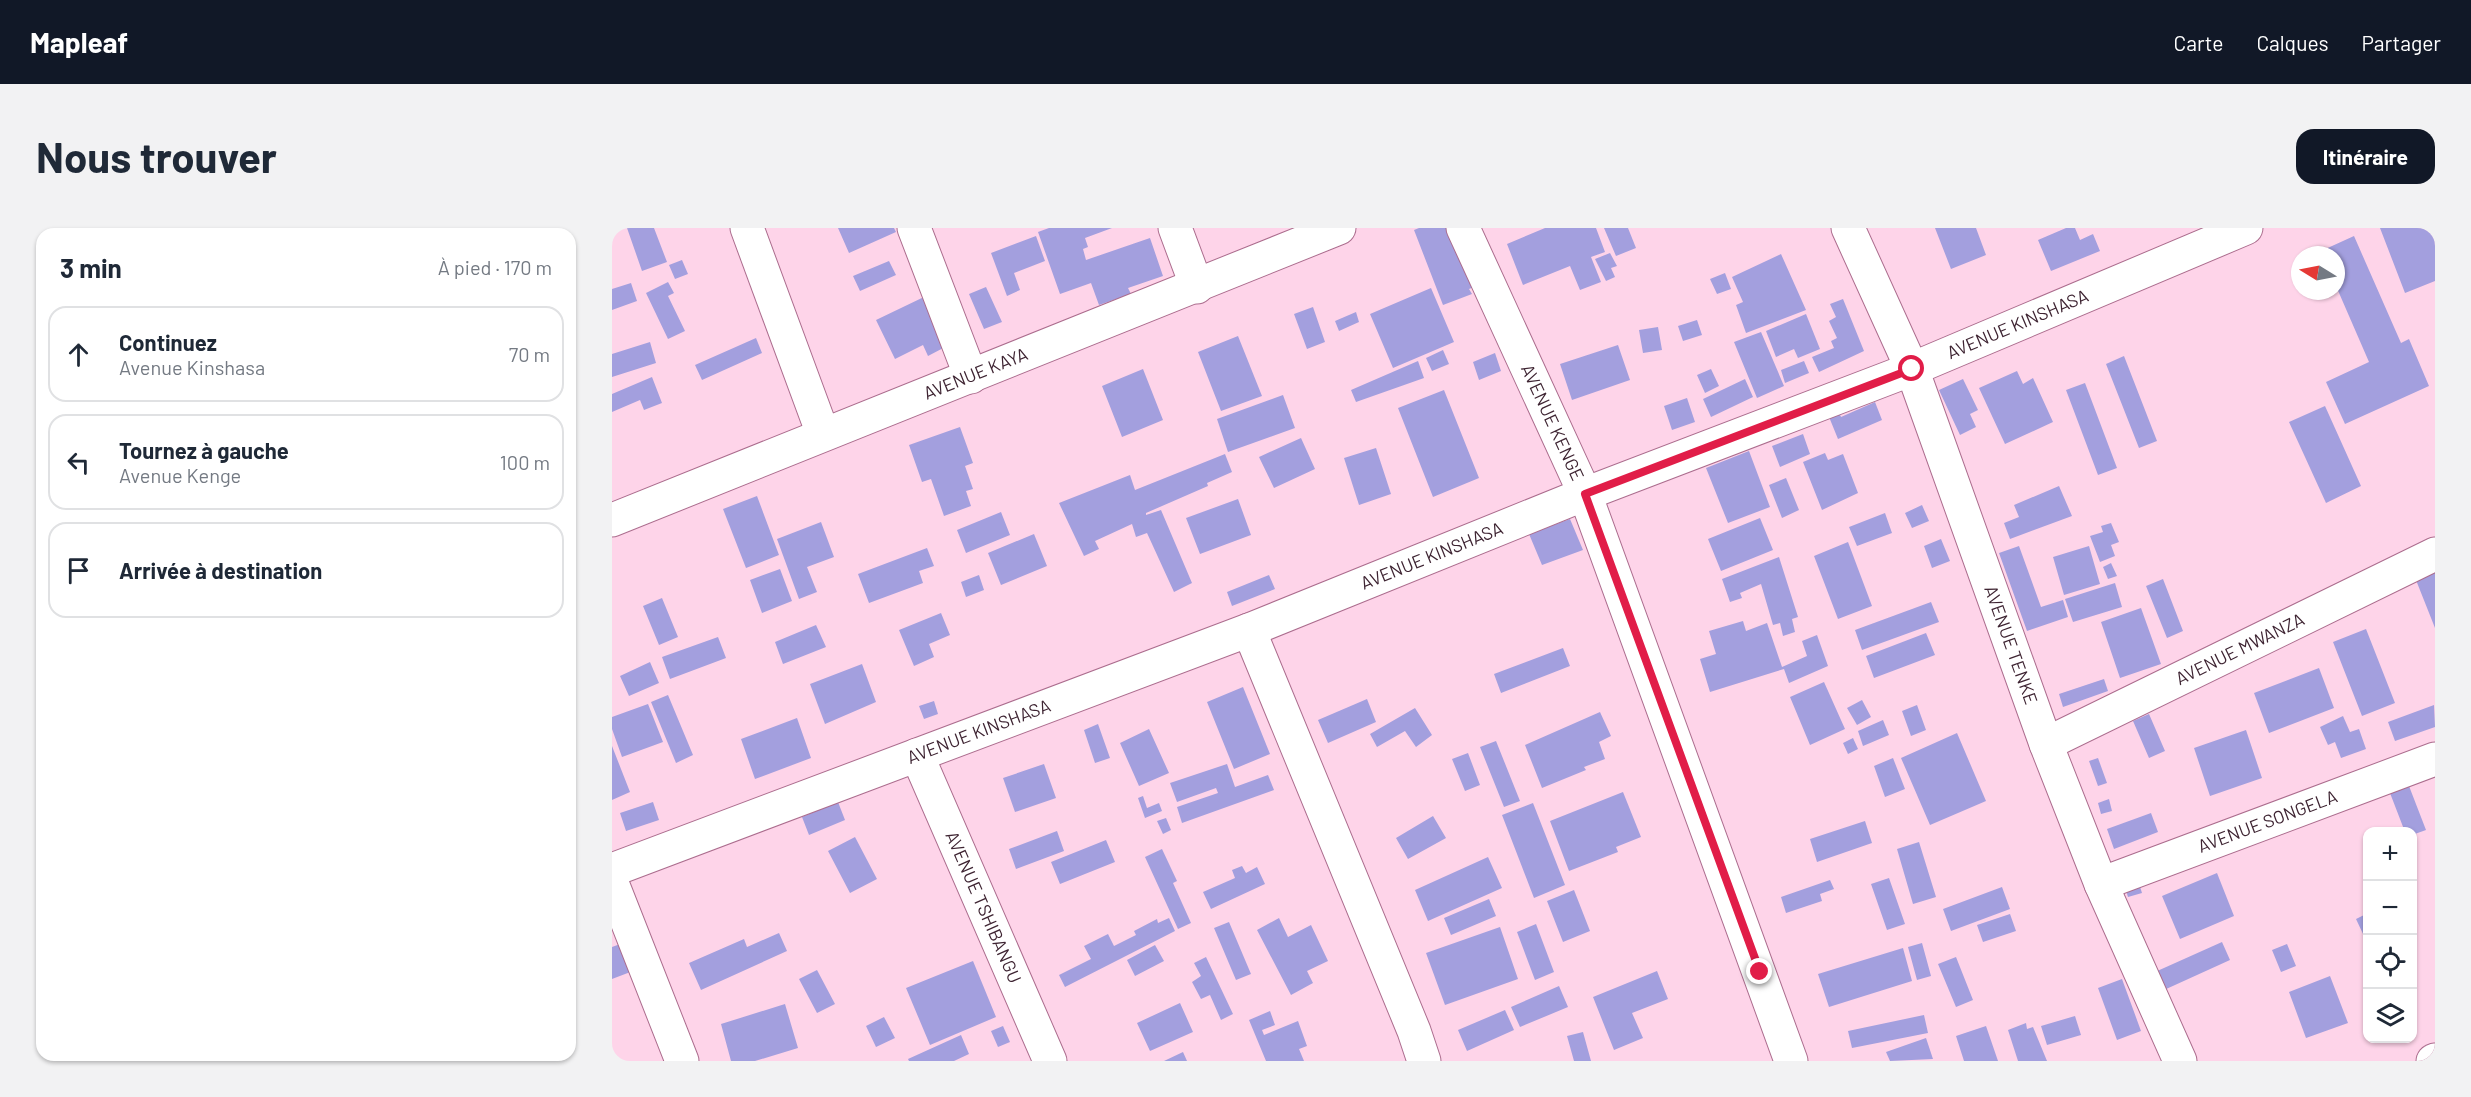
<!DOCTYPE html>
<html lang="fr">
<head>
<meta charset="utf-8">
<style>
  :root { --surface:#fff; --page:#f2f2f3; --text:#1f2937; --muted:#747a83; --line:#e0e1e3; --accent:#111827 }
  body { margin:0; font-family:Barlow,sans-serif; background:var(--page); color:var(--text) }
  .controls { position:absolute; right:18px; bottom:18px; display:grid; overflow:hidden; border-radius:12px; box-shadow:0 2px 4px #0004 }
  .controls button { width:54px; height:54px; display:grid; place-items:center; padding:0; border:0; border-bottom:2px solid var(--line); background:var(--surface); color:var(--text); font:30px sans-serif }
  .compass { position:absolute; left:1679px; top:18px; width:54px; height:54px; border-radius:50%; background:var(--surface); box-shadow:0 2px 4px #0004; rotate:280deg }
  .stop { position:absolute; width:18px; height:18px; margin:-14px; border:4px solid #e11d48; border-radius:50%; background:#fff }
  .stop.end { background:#e11d48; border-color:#fff; box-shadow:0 2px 6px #0008 }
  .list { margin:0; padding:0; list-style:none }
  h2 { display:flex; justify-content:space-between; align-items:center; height:78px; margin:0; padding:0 24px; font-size:26px }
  h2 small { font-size:20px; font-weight:400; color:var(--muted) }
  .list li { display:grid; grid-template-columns:39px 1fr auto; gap:18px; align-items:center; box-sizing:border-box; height:96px; margin:0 12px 12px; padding:0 12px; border:2px solid var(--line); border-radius:18px }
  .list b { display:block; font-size:22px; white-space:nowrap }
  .list p { margin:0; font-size:20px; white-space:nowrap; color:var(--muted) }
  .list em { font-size:20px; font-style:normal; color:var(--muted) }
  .icon { flex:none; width:33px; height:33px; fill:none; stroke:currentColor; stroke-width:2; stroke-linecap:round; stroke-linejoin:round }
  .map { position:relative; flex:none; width:1823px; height:833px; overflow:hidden; border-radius:18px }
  header { display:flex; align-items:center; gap:36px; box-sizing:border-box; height:84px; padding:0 30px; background:var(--accent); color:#fff }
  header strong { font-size:28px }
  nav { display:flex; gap:33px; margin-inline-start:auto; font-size:21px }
  .intro { display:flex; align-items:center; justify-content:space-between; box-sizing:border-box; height:144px; padding:0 36px }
  h1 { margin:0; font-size:42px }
  .button { padding:15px 27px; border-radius:18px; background:var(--accent); color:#fff; font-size:21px; font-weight:700 }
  main { display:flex; gap:36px; padding:0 36px }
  aside { flex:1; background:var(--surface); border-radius:18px; box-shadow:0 2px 4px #0004 }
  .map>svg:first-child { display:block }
  .building { fill:#a39fde }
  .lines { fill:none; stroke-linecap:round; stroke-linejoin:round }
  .minor-casing { stroke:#ac6d8e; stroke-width:35 }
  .minor { stroke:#fff; stroke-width:33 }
  .route { stroke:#e11d48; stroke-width:8 }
  .labels { text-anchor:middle; stroke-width:4.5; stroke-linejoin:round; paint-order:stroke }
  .street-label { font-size:18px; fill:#3e2432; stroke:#fff }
</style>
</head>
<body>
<header>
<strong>Mapleaf</strong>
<nav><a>Carte</a><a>Calques</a><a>Partager</a></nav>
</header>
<div class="intro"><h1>Nous trouver</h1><a class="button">Itinéraire</a></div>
<main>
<aside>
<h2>3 min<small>À pied · 170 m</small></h2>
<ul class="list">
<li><svg class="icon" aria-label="ahead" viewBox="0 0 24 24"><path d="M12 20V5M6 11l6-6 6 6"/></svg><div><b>Continuez</b><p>Avenue Kinshasa</p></div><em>70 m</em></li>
<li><svg class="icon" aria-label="left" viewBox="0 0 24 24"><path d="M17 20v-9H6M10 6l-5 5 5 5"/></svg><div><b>Tournez à gauche</b><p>Avenue Kenge</p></div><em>100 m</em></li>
<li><svg class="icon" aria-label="arrive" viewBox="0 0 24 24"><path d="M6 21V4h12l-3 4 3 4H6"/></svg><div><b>Arrivée à destination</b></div></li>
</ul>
</aside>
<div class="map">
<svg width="1823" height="833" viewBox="0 0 1823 833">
  <rect width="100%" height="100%" fill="#fed4e9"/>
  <!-- building -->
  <path class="building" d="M15,0H42L55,34L30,43Z
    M226,0H282L284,4L237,25Z
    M437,0H500L473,10L476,19L471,21L474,32L538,10L551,48L516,60L519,66L487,77L479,55L448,66L426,4Z
    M807,0H845L867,57L857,61L860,66L831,77L802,2Z
    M933,0H984L993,24L979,29L989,54L968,62L958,38L911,57L895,16Z
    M992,0H1016L1024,20L1004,28Z
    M1323,0H1364L1374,27L1339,41Z
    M1454,0H1463L1468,12L1481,6L1488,23L1439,43L1426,12Z
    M1768,0H1823V53L1793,65Z
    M424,8L433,33L402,45L408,62L395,68L379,25Z
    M1742,8L1789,115L1797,111L1817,158L1733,196L1714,154L1757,134L1724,58V27H1710L1709,23Z
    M998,25L1005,38L999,40L1003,49L994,53L983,31Z
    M1169,26L1194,82L1134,105L1124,77L1131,74L1120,49Z
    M70,32L76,46L63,51L57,37Z
    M277,33L284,47L248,63L241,48Z
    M1113,45L1119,61L1105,66L1098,51Z
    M56,54L62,65L56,68L73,103L56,111L34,65Z
    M19,55L25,73L0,82V61Z
    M374,59L390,94L372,101L357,66Z
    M819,60L842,114L781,140L758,86Z
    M314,68L337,117L316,128L311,117L283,131L264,92Z
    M1231,71L1252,123L1207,144L1200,129L1222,120L1219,113L1225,110L1217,93L1224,89L1218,76Z
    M701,79L713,114L695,121L682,86Z
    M744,84L747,94L727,103L723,93Z
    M1194,86L1208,121L1186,130L1182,121L1164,129L1154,103Z
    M1085,92L1090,107L1071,113L1066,98Z
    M1046,99L1050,122L1031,125L1027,102Z
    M1149,104L1172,158L1145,170L1122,114Z
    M626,108L650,168L609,183L586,124Z
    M144,110L150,125L90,152L83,137Z
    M38,114L44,135L0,149V126Z
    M1006,117L1018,152L960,172L948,136Z
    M831,122L837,136L820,143L814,130Z
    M883,125L889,143L867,152L861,134Z
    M1512,128L1545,213L1527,220L1494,136Z
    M806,133L812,150L744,174L739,162Z
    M1192,133L1197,145L1173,155L1169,142Z
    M531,141L551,192L510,209L490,158Z
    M1099,141L1107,158L1093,165L1085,147Z
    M1405,143L1411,156L1421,150L1441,194L1393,216L1367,160Z
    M40,149L50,175L32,182L28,172L0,184V166Z
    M1133,151L1141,169L1099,189L1091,171Z
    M1351,151L1366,182L1358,186L1364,199L1348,207L1327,162Z
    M1473,155L1505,240L1486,247L1454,162Z
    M832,162L867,250L821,269L786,180Z
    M671,167L683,200L616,224L605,191Z
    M1075,170L1083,194L1060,202L1052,178Z
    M1263,174L1270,192L1226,211L1215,184L1225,180L1229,189Z
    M1713,178L1749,258L1714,275L1677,194Z
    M348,199L361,235L353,238L361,261L354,263L359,278L332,288L319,251L310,254L297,217Z
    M1191,206L1198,226L1168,239L1160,218Z
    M689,210L703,241L662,260L647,229Z
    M764,220L779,266L747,277L732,230Z
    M1137,223L1158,279L1116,295L1094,240Z
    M1213,225L1216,232L1231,226L1246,265L1210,282L1191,234Z
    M613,226L620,244L595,255L596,258L534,285V287L549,282L580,355L562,364L535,305L524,309L520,296L483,313L487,321L472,328L447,275L518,247L523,262Z
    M1174,250L1187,282L1170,290L1157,257Z
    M1447,258L1460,288L1398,311L1392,295L1407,289L1402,277Z
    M145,268L167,327L134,340L111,281Z
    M626,271L639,307L588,326L574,290Z
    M1310,277L1317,293L1300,300L1293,285Z
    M389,284L398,307L354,325L345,302Z
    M1273,285L1280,305L1245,318L1237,299Z
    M1148,290L1161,322L1109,343L1096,311Z
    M958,291L971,322L930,337L917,306Z
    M209,294L222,329L195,339L205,364L187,371L165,311Z
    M1499,295L1507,314L1499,317L1503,328L1488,334L1478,308L1491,304L1489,298Z
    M422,306L435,338L389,357L376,325Z
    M1329,311L1338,333L1320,340L1312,318Z
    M1236,314L1260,378L1226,391L1202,328Z
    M1407,318L1429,379L1451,372L1456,389L1415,403L1387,325Z
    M1477,318L1488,356L1452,367L1441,329Z
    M315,320L322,338L307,343L311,355L257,375L246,346Z
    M1167,329L1186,389L1180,391L1183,404L1171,408L1168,395L1161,397L1149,356L1128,365L1130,370L1118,374L1110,351Z
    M1823,330V400L1800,342Z
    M1499,335L1505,348L1496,351L1491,339Z
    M168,341L180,373L150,385L138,352Z
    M367,347L372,362L354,369L349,354Z
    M657,347L663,361L620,378L615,364Z
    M1551,351L1571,403L1555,410L1534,358Z
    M1503,355L1510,379L1461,394L1453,371Z
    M50,370L66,409L47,417L31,378Z
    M1319,374L1327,394L1250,422L1243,402Z
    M1529,380L1549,436L1508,450L1489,394Z
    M329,385L338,407L317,416L322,429L302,438L287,402Z
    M1131,393L1134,403L1155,395L1170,439L1195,428L1190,413L1205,407L1216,438L1177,455L1172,441L1098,464L1088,431L1104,426L1097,403Z
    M204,397L214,419L171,436L163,414Z
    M1754,401L1783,475L1750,488L1721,414Z
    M1314,405L1323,427L1262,450L1254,428Z
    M106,409L114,430L58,451L50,429Z
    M951,420L958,438L889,465L882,446Z
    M38,434L47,455L17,468L8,448Z
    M250,436L264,474L213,496L198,456Z
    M1707,440L1722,480L1657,505L1642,465Z
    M1492,451L1496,463L1451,479L1447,466Z
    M1212,454L1233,501L1198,517L1178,469Z
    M631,459L658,526L622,541L595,474Z
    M56,467L81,527L64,535L39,474Z
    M755,471L764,494L716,515L706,492Z
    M1250,472L1259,489L1245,497L1235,480Z
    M322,473L326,486L312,491L307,478Z
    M36,476L51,514L10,529L0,501V489Z
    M1305,477L1314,502L1299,508L1290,483Z
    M1822,477L1823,499L1783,513L1776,494Z
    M803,480L820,507L804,519L793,503L765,519L758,506Z
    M988,484L999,508L987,514L993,531L972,539L974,542L930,560L913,517Z
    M1537,486L1553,523L1537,530L1521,493Z
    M1731,488L1738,504L1747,501L1754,521L1729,530L1723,514L1716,517L1708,499Z
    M185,490L199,530L143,551L129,511Z
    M1271,492L1277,507L1251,518L1246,503Z
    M486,496L498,530L483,535L472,502Z
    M537,501L557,545L527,558L508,515Z
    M1634,502L1650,550L1598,568L1582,520Z
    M1345,505L1374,573L1318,597L1289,530Z
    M1241,510L1246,521L1236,526L1231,515Z
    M884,513L908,573L892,579L868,519Z
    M0,518L18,564L0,572Z
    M856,525L868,557L853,563L840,531Z
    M1281,530L1293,561L1273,569L1262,538Z
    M1486,530L1495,555L1486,558L1477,533Z
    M432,536L444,570L403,584L391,550Z
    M615,536L623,559L656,547L662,562L570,595L565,579L606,565L604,560L565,574L558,555Z
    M1797,558L1814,602L1800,607V604H1793L1778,565Z
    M1011,564L1029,609L1004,619L1006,624L957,643L938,593Z
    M531,568L535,580L547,575L550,583L533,590L526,570Z
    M1497,571L1500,583L1489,586L1486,575Z
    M41,574L47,592L14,603L8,585Z
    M226,574L233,592L197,607L190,589Z
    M921,575L953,657L922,670L890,587Z
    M1539,585L1546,604L1502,621L1495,601Z
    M821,588L834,610L796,631L784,610Z
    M554,590L559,602L551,606L545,593Z
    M1253,593L1260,615L1205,634L1198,611Z
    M445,603L452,623L404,641L397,621Z
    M243,609L265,651L238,665L216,623Z
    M494,612L503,634L448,656L439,634Z
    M1307,614L1324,669L1301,676L1285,621Z
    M550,621L565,653L561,655L579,695L566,701L533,629Z
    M876,629L890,660L816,693L803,662Z
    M630,638L634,645L645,639L653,656L599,681L591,664L623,650L620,642Z
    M1605,645L1622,688L1568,711L1550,668Z
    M1524,646L1530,665L1516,669L1510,650Z
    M1277,650L1293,696L1275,702L1259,656Z
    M1218,652L1222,661L1208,666L1210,673L1174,685L1169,669Z
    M1390,659L1398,681L1339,703L1331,681Z
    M962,662L978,703L951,714L935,673Z
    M877,671L884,688L839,707L832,690Z
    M1756,685V706L1752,708L1744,691Z
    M1398,686L1404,703L1371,714L1365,697Z
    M557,690L563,703L453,759L447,747L479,731L472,718L496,706L502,718L524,707L522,703L545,691L546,695Z
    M667,690L676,709L699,697L716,733L695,743L701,755L679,767L645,702Z
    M617,694L639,746L624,752L602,700Z
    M924,696L942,744L923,752L905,704Z
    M888,699L906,751L833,777L814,725Z
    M167,705L175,723L89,762L77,735L132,711L135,719Z
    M1610,714L1618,732L1552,762L1543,744Z
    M11,715L21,743L0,751V719Z
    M1310,715L1319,748L1305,752L1296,719Z
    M1675,716L1684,738L1669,744L1660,722Z
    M543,717L552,733L523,748L515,732Z
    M1291,720L1300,753L1217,779L1206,746Z
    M594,729L621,786L609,792L598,767L589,771L580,754L589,748L582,735Z
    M1344,729L1361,772L1344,779L1326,736Z
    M361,733L384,789L318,817L294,760Z
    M205,742L223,776L205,785L187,751Z
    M1045,743L1056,771L1020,785L1031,810L1002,822L981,769Z
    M1718,748L1736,795L1694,810L1677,764Z
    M1510,751L1529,803L1505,812L1486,760Z
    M947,758L956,779L908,799L899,779Z
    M568,775L581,804L538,823L525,795Z
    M173,776L186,820L143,833H119L109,796Z
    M893,782L902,802L855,823L846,802Z
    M658,783L663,797L650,802L652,807L686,793L695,818L687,821L692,833H654L637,792Z
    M1312,787L1316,805L1240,820L1236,803Z
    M1463,788L1469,807L1435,817L1429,798Z
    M272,789L283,810L264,819L254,798Z
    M1414,795L1415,801L1421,799L1435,833H1406L1396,802Z
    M391,798L398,814L386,819L379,803Z
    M1374,798L1386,833H1352L1344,808Z
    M971,804L979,833H962L955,808Z
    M349,807L357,826L342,833H297L296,831Z
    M1314,810L1321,831L1278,833L1274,824Z
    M571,824L575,833H552Z"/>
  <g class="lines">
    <!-- minor casing -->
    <g class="minor-casing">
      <g id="minor">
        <path d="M135,0L211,206"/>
        <path d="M302,0L359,149"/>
        <path d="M563,0L585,59"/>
        <path id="s1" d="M851,0L973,266L1179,833"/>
        <path id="s2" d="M1236,0L1300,141L1434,516L1489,656L1568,833"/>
        <path id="s3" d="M0,292L727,0"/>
        <path d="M637,402L802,803L812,833"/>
        <path id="s4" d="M1434,516L1823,326"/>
        <path id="s5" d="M305,527L438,833"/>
        <path id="s6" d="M0,642L637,402L973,266L1300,141L1634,0"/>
        <path d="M0,655L70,833"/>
        <path id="s7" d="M1489,656L1823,531"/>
        <path d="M1821,833L1823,832"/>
      </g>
    </g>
    <!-- minor -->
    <use href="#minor" class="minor"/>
  </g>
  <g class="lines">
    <!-- route -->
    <path class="route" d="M1148,744L973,266L1300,141"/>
  </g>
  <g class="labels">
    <!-- street labels -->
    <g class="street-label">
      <text dy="6" stroke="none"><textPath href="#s6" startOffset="1508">AVENUE KINSHASA</textPath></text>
      <text dy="6" stroke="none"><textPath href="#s3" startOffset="392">AVENUE KAYA</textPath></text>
      <text dy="6" stroke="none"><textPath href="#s1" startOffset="214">AVENUE KENGE</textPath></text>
      <text dy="6" stroke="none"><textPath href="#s6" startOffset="878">AVENUE KINSHASA</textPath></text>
      <text dy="6" stroke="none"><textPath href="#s2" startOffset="448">AVENUE TENKE</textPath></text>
      <text dy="6" stroke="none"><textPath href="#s4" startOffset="216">AVENUE MWANZA</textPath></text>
      <text dy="6" stroke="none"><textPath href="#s6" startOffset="392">AVENUE KINSHASA</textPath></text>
      <text dy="6" stroke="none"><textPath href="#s7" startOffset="178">AVENUE SONGELA</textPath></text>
      <text dy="6" stroke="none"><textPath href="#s5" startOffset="166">AVENUE TSHIBANGU</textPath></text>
    </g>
  </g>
</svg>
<div class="controls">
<button>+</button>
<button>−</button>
<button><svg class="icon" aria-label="locate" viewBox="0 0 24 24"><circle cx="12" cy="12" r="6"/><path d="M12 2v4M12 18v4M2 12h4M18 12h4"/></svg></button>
<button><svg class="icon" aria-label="layers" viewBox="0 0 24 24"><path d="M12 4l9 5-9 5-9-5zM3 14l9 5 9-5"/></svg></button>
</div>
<svg class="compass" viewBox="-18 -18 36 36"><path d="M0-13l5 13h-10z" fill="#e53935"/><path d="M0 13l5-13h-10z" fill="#747a83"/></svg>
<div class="stop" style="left:1300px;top:141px"></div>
<div class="stop end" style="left:1148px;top:744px"></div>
</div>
</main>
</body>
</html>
